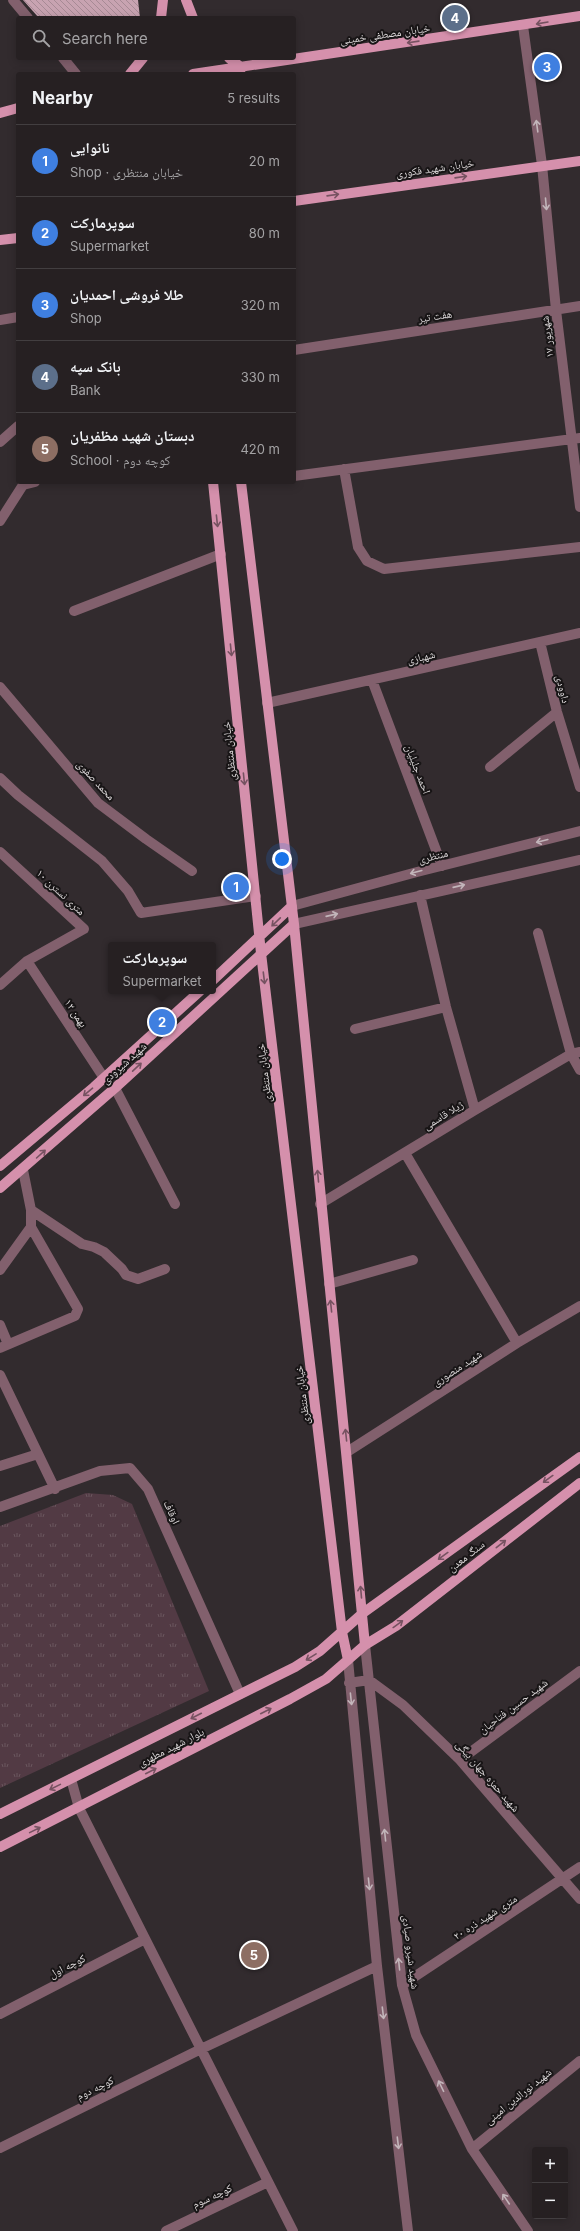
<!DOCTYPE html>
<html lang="en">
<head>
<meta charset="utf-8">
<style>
  :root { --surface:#262022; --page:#2e282a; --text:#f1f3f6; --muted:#a4a3a5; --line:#423e40; --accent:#d93025 }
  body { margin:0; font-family:Inter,"Noto Naskh Arabic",sans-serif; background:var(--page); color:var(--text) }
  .controls { position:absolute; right:12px; bottom:12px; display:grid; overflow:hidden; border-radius:4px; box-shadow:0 2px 10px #0003 }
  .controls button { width:36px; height:36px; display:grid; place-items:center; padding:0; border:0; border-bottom:1px solid var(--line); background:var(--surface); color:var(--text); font:20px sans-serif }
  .you { position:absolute; left:282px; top:859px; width:14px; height:14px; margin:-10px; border:3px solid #fff; border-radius:50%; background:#1a73e8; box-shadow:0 0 0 6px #1a73e833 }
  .badge { display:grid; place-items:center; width:26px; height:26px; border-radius:50%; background:var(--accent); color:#fff; font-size:13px; font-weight:700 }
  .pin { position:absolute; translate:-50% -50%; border:2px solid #fff; box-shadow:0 1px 4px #0006 }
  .popup { position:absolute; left:108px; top:942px; width:108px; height:52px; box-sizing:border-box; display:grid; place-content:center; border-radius:4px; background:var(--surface); filter:drop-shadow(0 1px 3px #0005); font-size:13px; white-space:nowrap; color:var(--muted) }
  .popup b { font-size:15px; color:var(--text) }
  .popup::after { content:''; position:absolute; left:50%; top:100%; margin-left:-8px; border:8px solid transparent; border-top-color:var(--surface) }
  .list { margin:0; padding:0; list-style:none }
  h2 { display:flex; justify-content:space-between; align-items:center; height:52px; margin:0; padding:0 16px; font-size:17px }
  h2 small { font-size:13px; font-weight:400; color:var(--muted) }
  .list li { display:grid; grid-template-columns:26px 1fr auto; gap:12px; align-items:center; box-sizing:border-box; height:72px; padding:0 16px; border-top:1px solid var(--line) }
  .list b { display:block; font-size:15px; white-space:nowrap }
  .list p { margin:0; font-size:13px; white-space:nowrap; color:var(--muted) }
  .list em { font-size:13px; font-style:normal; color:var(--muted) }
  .icon { flex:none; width:22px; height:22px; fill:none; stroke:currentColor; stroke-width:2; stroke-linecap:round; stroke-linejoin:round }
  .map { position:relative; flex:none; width:580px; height:2231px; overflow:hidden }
  .search { position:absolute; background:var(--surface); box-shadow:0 2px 10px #0003; left:16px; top:16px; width:280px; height:44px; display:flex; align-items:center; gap:10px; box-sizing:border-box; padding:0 14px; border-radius:4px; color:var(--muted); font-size:15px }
  .panel { position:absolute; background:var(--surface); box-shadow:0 2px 10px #0003; left:16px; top:72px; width:280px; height:412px; border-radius:4px }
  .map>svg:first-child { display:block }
  .park { fill:url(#park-tufts) }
  .building { fill:url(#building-back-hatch) }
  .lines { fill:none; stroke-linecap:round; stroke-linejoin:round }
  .minor { stroke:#82606d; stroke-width:10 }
  .major { stroke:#d590ac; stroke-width:10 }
  .oneway { stroke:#765261 }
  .oneway2 { stroke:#c2b5ba }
  .labels { text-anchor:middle; stroke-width:4; stroke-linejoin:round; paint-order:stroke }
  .street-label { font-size:11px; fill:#dedadb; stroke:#181516 }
</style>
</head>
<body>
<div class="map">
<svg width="580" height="2231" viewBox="0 0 580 2231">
  <defs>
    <pattern id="park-tufts" width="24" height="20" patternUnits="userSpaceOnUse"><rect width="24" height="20" fill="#523a44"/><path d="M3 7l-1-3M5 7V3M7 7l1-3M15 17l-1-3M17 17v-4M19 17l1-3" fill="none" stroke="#6a565e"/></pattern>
    <pattern id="building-back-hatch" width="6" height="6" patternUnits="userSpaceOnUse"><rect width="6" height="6" fill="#c8a3b1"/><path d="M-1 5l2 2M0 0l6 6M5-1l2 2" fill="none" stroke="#a78a95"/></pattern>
  </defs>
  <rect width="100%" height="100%" fill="#322b2e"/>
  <!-- park -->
  <path class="park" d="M86,1493L113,1495L132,1504L209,1691L0,1788V1526Z"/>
  <!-- building -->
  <path class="building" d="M23,0H138L140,18H39Z"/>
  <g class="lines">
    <!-- minor -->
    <path class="minor" d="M13,0L28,18
      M523,26L542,165L556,310L580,507
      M63,58L76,74
      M0,320L18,317
      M294,350L580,306
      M0,442L18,426
      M344,469L358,547L367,561L384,569L580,547
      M294,476L580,438
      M0,521L23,485L35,482
      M74,611L221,554
      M540,642L557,712L580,787
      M372,680L442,866
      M0,687L98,803L146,839L192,871
      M267,703L580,633
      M490,767L557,712
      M0,778L18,795L102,861L128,891L141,913L256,896
      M0,852L84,929L27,961L0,985
      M420,895L446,1007L475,1110
      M292,906L417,872L580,831
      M294,924L580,860
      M538,933L571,1054L580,1070
      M27,961L104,1078
      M355,1029L446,1007
      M115,1088L175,1204
      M405,1153L517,1343
      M320,1204L475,1110L571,1054L580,1052
      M31,1210L82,1244L94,1247L104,1252L122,1269L126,1275L138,1279L165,1269
      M0,1270L31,1227V1210L23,1170
      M329,1284L413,1260
      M0,1325L8,1344
      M0,1348L75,1316L78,1309L31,1227
      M0,1375L55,1489
      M347,1452L517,1343L580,1306
      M0,1466L38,1454
      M0,1507L100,1471L130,1468L148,1489L240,1694
      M365,1645L402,1985L416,2035L472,2149L528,2231
      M348,1660L377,1966L408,2231
      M349,1683L369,1680L403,1705L460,1760L580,1899
      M460,1760L580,1671
      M71,1779L79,1808L293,2231
      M402,1985L580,1867
      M0,2014L145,1939
      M0,2148L201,2049L377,1966
      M472,2149L580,2061
      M166,2231L268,2182"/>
    <!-- major -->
    <path class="major" d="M186,0L193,18
      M161,18L163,0
      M229,58L242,68
      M130,74L143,58
      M193,74L580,16
      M0,113L18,108
      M294,201L580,161
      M0,240L18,238
      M213,482L261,953L342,1632L348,1660
      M241,482L294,924L365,1645
      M213,980L292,906
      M0,1166L94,1087L200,991
      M0,1188L115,1088L294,924
      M0,1814L295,1667L320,1651L363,1613L580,1457
      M0,1847L290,1699L326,1679L365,1645L396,1626L580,1483"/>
  </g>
  <!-- one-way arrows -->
  <defs><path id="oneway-shaft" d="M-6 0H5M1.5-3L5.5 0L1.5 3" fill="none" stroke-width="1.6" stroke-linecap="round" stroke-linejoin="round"/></defs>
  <g class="oneway">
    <use href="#oneway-shaft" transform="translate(542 23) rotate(170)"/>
    <use href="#oneway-shaft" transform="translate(413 42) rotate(172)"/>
    <use href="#oneway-shaft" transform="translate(461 177) rotate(-8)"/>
    <use href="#oneway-shaft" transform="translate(333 195) rotate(-8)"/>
    <use href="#oneway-shaft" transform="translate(217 521) rotate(84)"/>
    <use href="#oneway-shaft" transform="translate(231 650) rotate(84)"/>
    <use href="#oneway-shaft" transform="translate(244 779) rotate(84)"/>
    <use href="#oneway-shaft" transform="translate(276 922) rotate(136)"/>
    <use href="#oneway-shaft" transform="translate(264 978) rotate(83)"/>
    <use href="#oneway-shaft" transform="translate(137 1067) rotate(-43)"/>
    <use href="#oneway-shaft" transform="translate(88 1092) rotate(140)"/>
    <use href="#oneway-shaft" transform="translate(41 1154) rotate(-42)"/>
    <use href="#oneway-shaft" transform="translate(318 1176) rotate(-95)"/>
    <use href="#oneway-shaft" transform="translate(331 1306) rotate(-96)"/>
    <use href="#oneway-shaft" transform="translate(346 1435) rotate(-96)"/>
    <use href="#oneway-shaft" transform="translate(548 1479) rotate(144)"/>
    <use href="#oneway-shaft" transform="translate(501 1544) rotate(-38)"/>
    <use href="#oneway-shaft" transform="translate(443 1556) rotate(144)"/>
    <use href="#oneway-shaft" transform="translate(361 1592) rotate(-95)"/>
    <use href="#oneway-shaft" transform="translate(398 1624) rotate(-36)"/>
    <use href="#oneway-shaft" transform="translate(311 1657) rotate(148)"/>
    <use href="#oneway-shaft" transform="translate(266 1711) rotate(-27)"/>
    <use href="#oneway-shaft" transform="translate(196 1716) rotate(153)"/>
    <use href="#oneway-shaft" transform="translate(151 1771) rotate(-27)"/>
    <use href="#oneway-shaft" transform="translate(55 1787) rotate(154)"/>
    <use href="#oneway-shaft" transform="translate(35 1830) rotate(-26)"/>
  </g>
  <g class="oneway2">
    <use href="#oneway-shaft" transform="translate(537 126) rotate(-98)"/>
    <use href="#oneway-shaft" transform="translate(546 204) rotate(85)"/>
    <use href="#oneway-shaft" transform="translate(542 841) rotate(166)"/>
    <use href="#oneway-shaft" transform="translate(416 872) rotate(165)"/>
    <use href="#oneway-shaft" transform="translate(459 886) rotate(-13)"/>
    <use href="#oneway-shaft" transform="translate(332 915) rotate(-13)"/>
    <use href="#oneway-shaft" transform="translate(351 1699) rotate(84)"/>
    <use href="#oneway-shaft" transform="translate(385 1835) rotate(-96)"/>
    <use href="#oneway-shaft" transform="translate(369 1884) rotate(84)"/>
    <use href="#oneway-shaft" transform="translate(399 1964) rotate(-96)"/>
    <use href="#oneway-shaft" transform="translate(383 2013) rotate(83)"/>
    <use href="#oneway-shaft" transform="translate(441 2086) rotate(-116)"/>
    <use href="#oneway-shaft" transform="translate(398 2143) rotate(83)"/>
    <use href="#oneway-shaft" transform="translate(506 2199) rotate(-124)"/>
  </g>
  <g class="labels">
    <!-- street labels -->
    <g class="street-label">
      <text transform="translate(385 34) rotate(-8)" y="4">خیابان مصطفی خمینی</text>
      <text transform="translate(435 168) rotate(-8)" y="4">خیابان شهید فکوری</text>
      <text transform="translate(435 316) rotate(-9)" y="4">هفت تیر</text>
      <text transform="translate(547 337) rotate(-97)" y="4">۱۷ شهریور</text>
      <text transform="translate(421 657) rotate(-13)" y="4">شهبازی</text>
      <text transform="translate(563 689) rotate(76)" y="4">داوودی</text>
      <text transform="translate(229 751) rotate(-96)" y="4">خیابان منتظری</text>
      <text transform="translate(418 769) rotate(69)" y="4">احمد جلیلیان</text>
      <text transform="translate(96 780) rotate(47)" y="4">محمد صفوی</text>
      <text transform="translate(433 856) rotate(-14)" y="4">منتظری</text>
      <text transform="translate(61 892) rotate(43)" y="4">۱۰ متری نسترن</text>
      <text transform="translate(76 1013) rotate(56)" y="4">۱۲ بهمن</text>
      <text transform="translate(124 1063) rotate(-42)" y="4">شهید شیرودی</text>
      <text transform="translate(264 1073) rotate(-97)" y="4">خیابان منتظری</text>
      <text transform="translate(443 1115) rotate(-32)" y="4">ژیلا قاسمی</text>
      <text transform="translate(457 1368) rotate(-33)" y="4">شهید منصوری</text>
      <text transform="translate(302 1395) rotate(-97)" y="4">خیابان منتظری</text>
      <text transform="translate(172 1512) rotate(66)" y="4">اوقاف</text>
      <text transform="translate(466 1556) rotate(-38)" y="4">سنگ معدن</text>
      <text transform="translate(513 1706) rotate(-37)" y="4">شهید حسین فتاحیان</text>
      <text transform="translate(171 1747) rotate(-27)" y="4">بلوار شهید مطهری</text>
      <text transform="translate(488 1776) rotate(49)" y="4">شهید حمزه جهان بیگی</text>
      <text transform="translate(485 1917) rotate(-33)" y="4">۲۰ متری شهید ذره</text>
      <text transform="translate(411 1952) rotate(83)" y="4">شهید شیرو صیادی</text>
      <text transform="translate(67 1966) rotate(-27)" y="4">کوچه اول</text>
      <text transform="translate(95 2088) rotate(-26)" y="4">کوچه دوم</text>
      <text transform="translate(518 2096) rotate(-39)" y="4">شهید نورالدین امینی</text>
      <text transform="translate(212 2196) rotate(-25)" y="4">کوچه سوم</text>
    </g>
  </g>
</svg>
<div class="controls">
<button>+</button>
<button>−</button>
</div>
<div class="you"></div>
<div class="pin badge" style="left:236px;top:887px;background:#3f7fe0">1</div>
<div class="pin badge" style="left:162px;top:1022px;background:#3f7fe0">2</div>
<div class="popup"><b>سوپرمارکت</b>Supermarket</div>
<div class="pin badge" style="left:547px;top:67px;background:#3f7fe0">3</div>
<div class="pin badge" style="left:455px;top:18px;background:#5c6f8a">4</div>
<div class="pin badge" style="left:254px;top:1955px;background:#8d6e63">5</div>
<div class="search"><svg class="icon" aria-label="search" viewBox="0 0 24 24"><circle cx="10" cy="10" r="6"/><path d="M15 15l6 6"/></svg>Search here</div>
<section class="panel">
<h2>Nearby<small>5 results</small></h2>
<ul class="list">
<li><span class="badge" style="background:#3f7fe0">1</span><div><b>نانوایی</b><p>Shop · خیابان منتظری</p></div><em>20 m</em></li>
<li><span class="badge" style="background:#3f7fe0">2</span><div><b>سوپرمارکت</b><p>Supermarket</p></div><em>80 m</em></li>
<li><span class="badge" style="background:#3f7fe0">3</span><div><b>طلا فروشی احمدیان</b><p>Shop</p></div><em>320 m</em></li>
<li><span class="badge" style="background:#5c6f8a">4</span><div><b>بانک سپه</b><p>Bank</p></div><em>330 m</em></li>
<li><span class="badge" style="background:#8d6e63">5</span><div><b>دبستان شهید مظفریان</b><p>School · کوچه دوم</p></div><em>420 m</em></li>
</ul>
</section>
</div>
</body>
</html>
